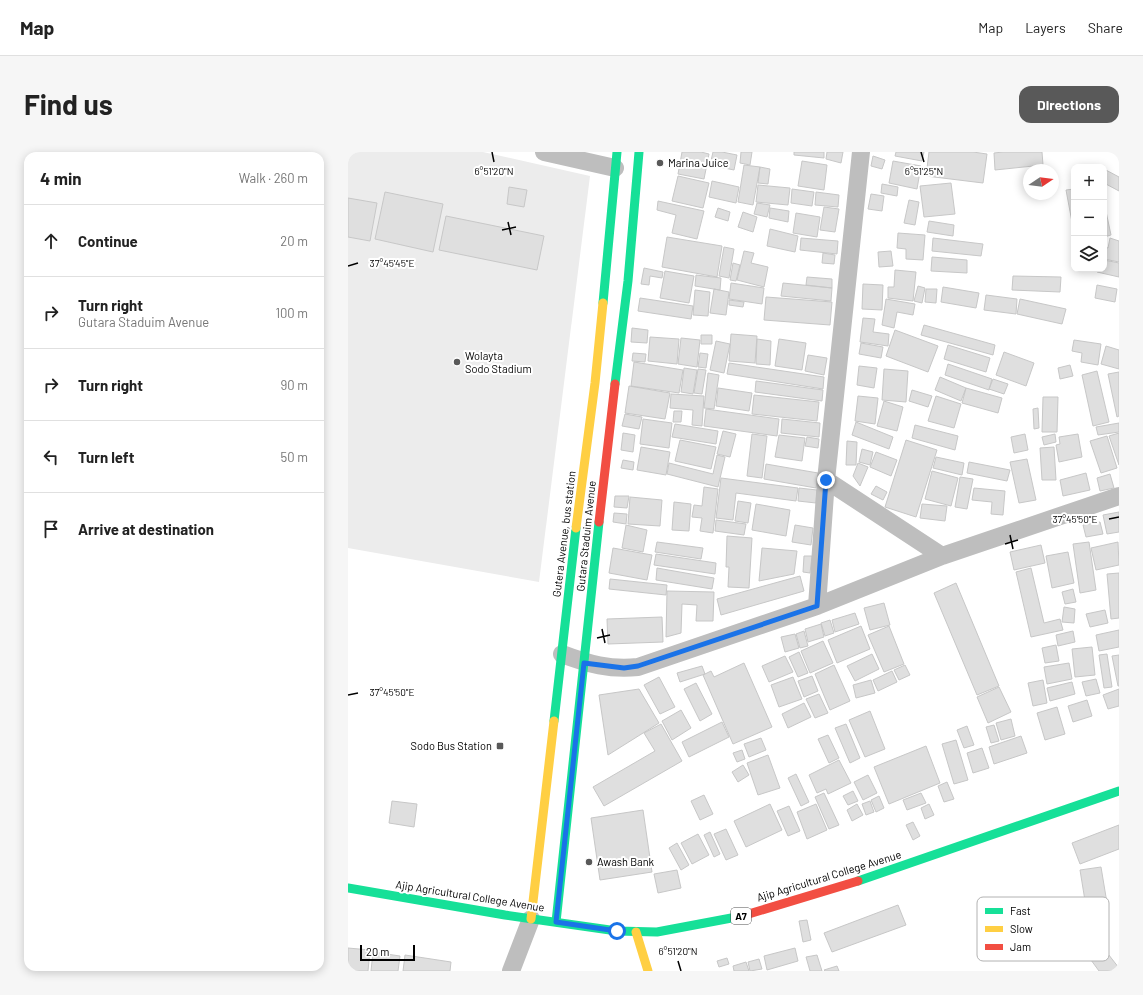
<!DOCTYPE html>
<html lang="en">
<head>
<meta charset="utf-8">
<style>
  :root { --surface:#fff; --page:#f6f6f6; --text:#222; --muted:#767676; --line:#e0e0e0; --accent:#595959 }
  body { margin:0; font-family:Barlow,sans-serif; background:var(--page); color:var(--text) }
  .controls { position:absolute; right:12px; top:12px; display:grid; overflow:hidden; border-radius:8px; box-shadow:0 2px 10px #0003 }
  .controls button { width:36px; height:36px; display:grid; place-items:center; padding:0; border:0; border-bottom:1px solid var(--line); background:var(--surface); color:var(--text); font:20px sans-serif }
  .compass { position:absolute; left:675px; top:12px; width:36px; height:36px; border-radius:50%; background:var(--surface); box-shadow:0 2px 10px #0003; rotate:77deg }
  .scale { position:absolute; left:12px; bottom:10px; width:55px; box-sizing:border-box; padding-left:4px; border:2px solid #000; border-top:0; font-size:11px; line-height:14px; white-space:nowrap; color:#000; -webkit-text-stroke:3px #fff; paint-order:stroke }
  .stop { position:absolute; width:12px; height:12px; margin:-9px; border:3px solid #1a73e8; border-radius:50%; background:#fff }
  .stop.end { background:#1a73e8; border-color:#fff; box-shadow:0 1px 4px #0008 }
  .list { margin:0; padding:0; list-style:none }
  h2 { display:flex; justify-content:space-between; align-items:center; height:52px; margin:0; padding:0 16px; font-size:17px }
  h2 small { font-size:13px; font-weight:400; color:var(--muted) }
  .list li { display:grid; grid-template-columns:26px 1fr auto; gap:12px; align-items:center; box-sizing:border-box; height:72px; padding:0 16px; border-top:1px solid var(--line) }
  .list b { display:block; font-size:15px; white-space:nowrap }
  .list p { margin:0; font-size:13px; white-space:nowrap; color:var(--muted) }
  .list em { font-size:13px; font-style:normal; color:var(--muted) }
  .icon { flex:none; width:22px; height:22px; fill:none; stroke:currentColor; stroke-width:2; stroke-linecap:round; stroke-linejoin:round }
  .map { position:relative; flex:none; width:771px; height:819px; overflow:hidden; border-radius:12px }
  header { display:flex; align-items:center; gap:24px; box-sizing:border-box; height:56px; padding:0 20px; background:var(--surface); border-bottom:1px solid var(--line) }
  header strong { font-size:19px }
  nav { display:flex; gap:22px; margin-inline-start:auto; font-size:14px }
  .intro { display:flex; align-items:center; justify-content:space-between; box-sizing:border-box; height:96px; padding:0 24px }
  h1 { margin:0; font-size:28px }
  .button { padding:10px 18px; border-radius:12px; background:var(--accent); color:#fff; font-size:14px; font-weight:700 }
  main { display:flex; gap:24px; padding:0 24px }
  aside { flex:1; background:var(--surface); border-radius:12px; box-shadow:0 2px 10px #0003 }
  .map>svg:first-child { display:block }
  .green { fill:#ececec }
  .building { fill:#dfdfdf; stroke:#c7c7c7 }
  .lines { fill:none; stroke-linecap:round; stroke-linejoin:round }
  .street { stroke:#bebebe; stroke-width:18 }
  .fast { stroke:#16e098; stroke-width:9 }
  .slow { stroke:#ffcf43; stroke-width:9 }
  .jam { stroke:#f24e42; stroke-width:9 }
  .route { stroke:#1a73e8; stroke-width:5 }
  .ticks { fill:none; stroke:#000; stroke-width:1.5 }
  .poi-dot { fill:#595959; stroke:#fff; stroke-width:1.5 }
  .labels { text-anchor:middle; stroke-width:4; stroke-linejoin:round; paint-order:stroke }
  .shield { fill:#fff; stroke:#4c4c4c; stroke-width:1 }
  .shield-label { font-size:10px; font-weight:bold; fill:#000 }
  .poi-label { font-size:11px; fill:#000; stroke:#fff; text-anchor:start }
  .street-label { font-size:11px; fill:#000; stroke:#fff }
  .key { fill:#fff; stroke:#b2b2b2; stroke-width:1 }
  .key-label { font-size:11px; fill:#000 }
  .ticks-label { font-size:10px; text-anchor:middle; fill:#000; stroke:#fff; stroke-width:4; stroke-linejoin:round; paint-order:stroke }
</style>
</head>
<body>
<header>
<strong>Map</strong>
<nav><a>Map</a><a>Layers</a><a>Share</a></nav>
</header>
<div class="intro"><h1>Find us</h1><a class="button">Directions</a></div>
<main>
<aside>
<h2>4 min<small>Walk · 260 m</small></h2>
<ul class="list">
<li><svg class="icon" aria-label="ahead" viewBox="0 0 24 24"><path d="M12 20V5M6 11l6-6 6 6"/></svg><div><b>Continue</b></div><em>20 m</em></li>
<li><svg class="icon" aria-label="right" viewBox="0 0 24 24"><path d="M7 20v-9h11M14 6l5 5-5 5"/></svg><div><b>Turn right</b><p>Gutara Staduim Avenue</p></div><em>100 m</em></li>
<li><svg class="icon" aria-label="right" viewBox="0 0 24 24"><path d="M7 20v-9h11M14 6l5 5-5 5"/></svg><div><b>Turn right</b></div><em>90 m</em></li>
<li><svg class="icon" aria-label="left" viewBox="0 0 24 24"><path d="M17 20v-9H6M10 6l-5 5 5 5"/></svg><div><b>Turn left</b></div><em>50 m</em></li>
<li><svg class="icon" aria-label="arrive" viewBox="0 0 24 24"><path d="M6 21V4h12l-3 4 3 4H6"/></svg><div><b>Arrive at destination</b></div></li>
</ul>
</aside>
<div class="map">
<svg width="771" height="819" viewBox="0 0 771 819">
  <rect width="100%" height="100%" fill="#fff"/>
  <!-- green -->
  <path class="green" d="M0,0H135L242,24L191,430L0,396Z"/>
  <!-- building -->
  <path class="building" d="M334,0H353L361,2L356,27L330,22Z
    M365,0H374L389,3L386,18L362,13Z
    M393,0H404L402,13L392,11Z
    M446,0H476V6L446,3Z
    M479,0H495L493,11L478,7Z
    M548,0H576L574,9L547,4Z
    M581,0H625L639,2L635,31L578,24Z
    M655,0H694L695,13L647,18L646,1Z
    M525,4L537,8L534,17L523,14Z
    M454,9L479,13L476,38L450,34Z
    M545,9L573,14L569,37L541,31Z
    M396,13L412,15L405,53L390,50Z
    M412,15L422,17L420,32L410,31Z
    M756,17L771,25V39L756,31Z
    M330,24L361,31L355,56L324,49Z
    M364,29L391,35L388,51L361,45Z
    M603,31L607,62L576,65L572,34Z
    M534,32L550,35L549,44L533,41Z
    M410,33L442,36L440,53L408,50Z
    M161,35L179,38L176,55L159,52Z
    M444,37L466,40L464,54L443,51Z
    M726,37V70H724L718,38Z
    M37,40L95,52L85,100L27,87Z
    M468,40L491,43L490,55L467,53Z
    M523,42L536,44L534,59L520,57Z
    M0,46L29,51L22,89L0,85Z
    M561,48L571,50L567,73L556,71Z
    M310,49L356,59L349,87L324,81L328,63L309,58Z
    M756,50L763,83L756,85Z
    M409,51L422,53L419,65L406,62Z
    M476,55L491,57L487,80L472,78Z
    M370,56L382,60L380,69L367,65Z
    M422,56L441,59L440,70L421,66Z
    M395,60L409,65L405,80L390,75Z
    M448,61L472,65L469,85L445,81Z
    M98,64L196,84L189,118L91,98Z
    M581,69L606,73L605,84L579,80Z
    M422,77L450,84L447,100L419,94Z
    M550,81L577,83L575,108L558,107V97L549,96Z
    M319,85L374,94L369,125L314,115Z
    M453,86L490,89L489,102L452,98Z
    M585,86L635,92L633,104L584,99Z
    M762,86L771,89V110L756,107V95L760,96Z
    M376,95L386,97L381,126L371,124Z
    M396,99L406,101L403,111L420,115L416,135L389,128Z
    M543,99L545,114L531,115L530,100Z
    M475,101L487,103L486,112L474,111Z
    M584,105L619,108V121L583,119Z
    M756,108L771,111V125L749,120L750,117H756Z
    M385,111L392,113L388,129L382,128Z
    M296,116L315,120L314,126L302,124L301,133L293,132Z
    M547,118L568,120L565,149L540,146V135H546Z
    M317,119L346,124L341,151L312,146Z
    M348,123L373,126L372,138L347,134Z
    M665,124L713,125L712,140L664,138Z
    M459,125L484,127V136L458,133Z
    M383,131L416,136L414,152L381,147Z
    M435,131L484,136L483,149L433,144Z
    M515,132L535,133L534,158L514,157Z
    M749,133L769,137L767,150L747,146Z
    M570,134L577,136L574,151L566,149Z
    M595,135L631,141L628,156L593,150Z
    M366,137L381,140L378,163L362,161Z
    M578,137H589L588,151L577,150Z
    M347,138L362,140L360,164L345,163Z
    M638,143L669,147L668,162L636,158Z
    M418,145L484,150L482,173L416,168Z
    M292,146L345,154L343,167L290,159Z
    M538,147L567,152L565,163L549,160L546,176L534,173Z
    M672,147L718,157L714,172L669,162Z
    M381,148L396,150L395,155L381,153Z
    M515,166L527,167L525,180L541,182L540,194L512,190Z
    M576,173L647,193L645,203L573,183Z
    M284,176L300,178L299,191L283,190Z
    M547,178L590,194L580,220L538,204Z
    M383,182L409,184L407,211L381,209Z
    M353,183H364V192H353Z
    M302,185L331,187L329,212L300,209Z
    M333,186L352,188L349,215L330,212Z
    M409,187L423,189L422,213L408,212Z
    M431,187L458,191L454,218L427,214Z
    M726,188L753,192L750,213L733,210L734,201L724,199Z
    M368,189L382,192L376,221L362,218Z
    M513,191L535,195L533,206L511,202Z
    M600,193L642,206L638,220L596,207Z
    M758,194L771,198V217L753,212Z
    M656,200L686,211L678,234L648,223Z
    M285,201L298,202L297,210L284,209Z
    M352,201L360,202L358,216L350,215Z
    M460,203L479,206L476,223L457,219Z
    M286,210L335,218L331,241L283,234Z
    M381,211L476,225L475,237L379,222Z
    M600,212L644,227L641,238L597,223Z
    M722,213L725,224L712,227L710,216Z
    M511,214L529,216L526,236L509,233Z
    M336,216L349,218L345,242L333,240Z
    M350,217L358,218L354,242L346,241Z
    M536,217L560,219L558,250L534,248Z
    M749,219L761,270L745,274L734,223Z
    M771,220V264L769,265L760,222Z
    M360,221L371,223L366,257L356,256Z
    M592,225L618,236L613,249L587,238Z
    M645,227L660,232L656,242L641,237Z
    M408,229L475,238L474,249L407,240Z
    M281,234L322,241L317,267L277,261Z
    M370,236L404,241L401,259L368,254Z
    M618,236L654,246L650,261L614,251Z
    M564,238L584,244L580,255L561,249Z
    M323,242L356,244L354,274L344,273L345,258L322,256Z
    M406,243L471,250L469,269L404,262Z
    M510,244L530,246L527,272L507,269Z
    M588,244L613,252L606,276L580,269Z
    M695,245H710L709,280H694Z
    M536,249L555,255L549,279L529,274Z
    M690,256L691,276L686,277L685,257Z
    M358,257L431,267L429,284L356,274Z
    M326,259H334L333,270H325Z
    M277,262L294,265L291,277L274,274Z
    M295,267L324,271L321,296L292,292Z
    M434,267L472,271L471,285L433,281Z
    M508,270L545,285L541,297L504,283Z
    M771,271V280L750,283L748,275Z
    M327,272L370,279L368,292L324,285Z
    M567,273L610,284L607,298L564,286Z
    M375,279L388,282L382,305L369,302Z
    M275,281L287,283L285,300L273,298Z
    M771,281V313L761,284Z
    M404,282L419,284L414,326L399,324Z
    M677,282L680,298L666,301L663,285Z
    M707,282L708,290L696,293L694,285Z
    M730,282L734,305L711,310L708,293L712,292L711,285Z
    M431,283L457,286L454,309L427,305Z
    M759,284L769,316L753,321L742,289Z
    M459,285L471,287L470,296L457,294Z
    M332,288L368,295L363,317L327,309Z
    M558,288L589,298L568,365L537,355Z
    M499,289L509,290L508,313H498Z
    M293,295L322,300L318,323L289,318Z
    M706,295L708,328H694L692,296Z
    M514,297L525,300L522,313L511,310Z
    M528,300L549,308L543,324L522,315Z
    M369,303L377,305L370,335L319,322L321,311L365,322Z
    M588,305L616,311L614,323L585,316Z
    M679,307L688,348L671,351L662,310Z
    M275,308L286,310L285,318L273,316Z
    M621,310L662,318L659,329L619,321Z
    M510,311L520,315L512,334L505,324Z
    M418,312L470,321L468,336L416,327Z
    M584,319L610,326L603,354L577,347Z
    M738,321L742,338L715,344L712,328Z
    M762,322L766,336L752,339L749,326Z
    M612,325L625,327L619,357L607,355Z
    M373,326L450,336L448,349L388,341L385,368L368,366Z
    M528,334L539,340L535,348L523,342Z
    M356,335L370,337L365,381L352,379L354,366L344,365L346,353L354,354Z
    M451,336L469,338L468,351L450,349Z
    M626,336L657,339L655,363L643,362L644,350L624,348Z
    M267,344H281L279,356L266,355Z
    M282,345L314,348L312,374L280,372Z
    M390,349L403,351L400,371L387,369Z
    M326,350L343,352L341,379L324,378Z
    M408,352L442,358L438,384L404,378Z
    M574,352L599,354L597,369L572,366Z
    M771,360V380L759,382L755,363Z
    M266,361L279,362L278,372L265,370Z
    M368,368L398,372L396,383L367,379Z
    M752,370L755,382L738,385L735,373Z
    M278,373L299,378L295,400L274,396Z
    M447,373L465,376L463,393L444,390Z
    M379,384L404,386L401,436L380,435L381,415H378Z
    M309,390L355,396L353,407L307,400Z
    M741,390L748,438L732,441L725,392Z
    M770,390L771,413L748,418L743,396Z
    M693,393L697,411L666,418L662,400Z
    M265,396L304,403L299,428L261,421Z
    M414,396L449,399L446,422L411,429Z
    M720,400L726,431L704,436L698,404Z
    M308,402L368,411L367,422L306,413Z
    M456,404H464L462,421L455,420Z
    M309,416L366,426L364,437L308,428Z
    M683,416L696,471L712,467L715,478L683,485L668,420Z
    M771,421V466L763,467L759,422Z
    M452,424L456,439L373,463L369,447Z
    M262,427L319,433L318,443L261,437Z
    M608,431L651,534L629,543L586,441Z
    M725,437L728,450L717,452L714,440Z
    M319,439L366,440L365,469H348L349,453L334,452L333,481L318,485Z
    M536,451L542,473L522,478L516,456Z
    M716,455L727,457L726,471L714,470Z
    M757,458L760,471L742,475L738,462Z
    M507,461L511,472L487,480L484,468Z
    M314,465L315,490L260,492L259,467Z
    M482,468L486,481L477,484L473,471Z
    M473,472L476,485L460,490L457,477Z
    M513,474L522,497L489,511L480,488Z
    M541,474L556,512L536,520L520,483Z
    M771,478V495L751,499L748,483Z
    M456,479L460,494L452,496L448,482Z
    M725,479L727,490L710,494L708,483Z
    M447,482L451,496L437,500L433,485Z
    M475,489L485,511L462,521L453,499Z
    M708,493L711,509L697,511L694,496Z
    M744,495L747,523L727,525L724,497Z
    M451,500L460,521L450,525L441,505Z
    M524,502L531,517L507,529L499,514Z
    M759,502L764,535L756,536L751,503Z
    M771,503V534H770L764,504Z
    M437,504L445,520L421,530L414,514Z
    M396,511L424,575L385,592L355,523L363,519L366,525Z
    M721,511L724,527L699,532L696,515Z
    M486,513L502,549L482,558L467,522Z
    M557,513L562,523L551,528L546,518Z
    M354,514L357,522L332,530L329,521Z
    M544,519L549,530L530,539L525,528Z
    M464,524L470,539L456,545L450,529Z
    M311,525L327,555L312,562L296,533Z
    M445,525L454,547L431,555L423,533Z
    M748,527L752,541L738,544L734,530Z
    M523,528L527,541L508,546L505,533Z
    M695,528L699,551L685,554L680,531Z
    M724,530L727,542L702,549L699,536Z
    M348,531L364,562L352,569L336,537Z
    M651,535L663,560L640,571L629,545Z
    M291,537L311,571L260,603L251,543Z
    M771,537V554L760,557L755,543Z
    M471,542L480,561L467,566L458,547Z
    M739,548L744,564L725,570L720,554Z
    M456,551L463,565L440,576L434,562Z
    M709,555L717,582L697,588L689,561Z
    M333,558L343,576L324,588L314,569Z
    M522,559L537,597L517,605L501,568Z
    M663,567L667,584L653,588L648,571Z
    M374,570L381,585L341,605L334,590Z
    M313,572L334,609L256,654L245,635L307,599L296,581Z
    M498,572L512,606L502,611L487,576Z
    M646,573L651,589L643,591L638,575Z
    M619,574L626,593L616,596L609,578Z
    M480,583L491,606L481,611L470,587Z
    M673,584L679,601L646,612L641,595Z
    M413,586L418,598L401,605L396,592Z
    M608,588L620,628L606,632L594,592Z
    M578,594L592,631L541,652L526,615Z
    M634,596L641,616L625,621L619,601Z
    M394,598L397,607L389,610L385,601Z
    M420,603L432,636L410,643L399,611Z
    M491,608L503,631L480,642L478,637L469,641L461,623Z
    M395,613L401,623L390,630L384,620Z
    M448,622L461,650L453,654L440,626Z
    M520,623L529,641L515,648L506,630Z
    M599,630L606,647L596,650L590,634Z
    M505,639L510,649L500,653L495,644Z
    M476,641L491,673L481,677L467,645Z
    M573,641L578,651L559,658L555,648Z
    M356,643L365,662L352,668L343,649Z
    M531,644L536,656L528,660L523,648Z
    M44,649L69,652L66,675L41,671Z
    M522,649L526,660L518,663L514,652Z
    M422,652L434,678L398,695L386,669Z
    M468,652L479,678L459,687L449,660Z
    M509,652L515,663L504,669L499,658Z
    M581,652L586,663L577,667L573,656Z
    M441,654L452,679L440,684L429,659Z
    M295,658L304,720L252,728L243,666Z
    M565,670L572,684L565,688L558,673Z
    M771,673V697L732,712L724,691Z
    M378,677L390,703L378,708L366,682Z
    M362,680L372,702L366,705L356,683Z
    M350,682L361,703L344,712L333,691Z
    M329,691L341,713L333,718L321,696Z
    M753,715L760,757L739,761L732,718Z
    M329,718L333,736L310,741L306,722Z
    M550,753L558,773L484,800L476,781Z
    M459,768L463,788L455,790L451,769Z
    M0,796L22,798L20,819H0Z
    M447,796L450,809L419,818L416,804Z
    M757,798L771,816V819H751L743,808Z
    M25,800L52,804L50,819H23Z
    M57,803L103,810L102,819H55Z
    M469,803L474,819H462L458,805Z
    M379,806L381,812L371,815L369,809Z
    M411,807L414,817L402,819L400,810Z
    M398,810L401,819H386L385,814Z
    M489,814L491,819H477L476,818Z"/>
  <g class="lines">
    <!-- street -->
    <path class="street" d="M196,0L267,16
      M478,328L594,404
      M469,454L478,328L513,0
      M214,502C240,512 262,518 290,515L469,454L594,404L771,344
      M163,819L183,767"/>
    <!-- fast -->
    <path class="fast" d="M255,151L269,0
      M267,232L280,129L291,0
      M206,569L228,376
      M510,729L771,639
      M0,736L157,763L269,779L309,780L394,764
      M208,770L251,370"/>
    <!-- slow -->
    <path class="slow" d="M228,376L247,231L255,151
      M183,767L206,569
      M288,780L300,819"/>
    <!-- jam -->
    <path class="jam" d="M251,370L267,232
      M394,764L510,729"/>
  </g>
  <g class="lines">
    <!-- route -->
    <path class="route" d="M269,779L208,770L236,511L276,516L290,514L469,454L478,328"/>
  </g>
  <!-- ticks -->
  <path class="ticks" d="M144,0L146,10M573,0L576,10M160,70L163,83M154,78L168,75M0,114L10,111M761,367L771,365M662,383L665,397M657,392L670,388M254,477L257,491M249,486L262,483M0,543L10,541M330,809L333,819"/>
  <!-- markers -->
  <g class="poi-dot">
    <circle cx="312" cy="11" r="4"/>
    <circle cx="109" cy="210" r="4"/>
    <rect x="148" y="590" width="8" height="8" rx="2"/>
    <circle cx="241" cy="710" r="4"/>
  </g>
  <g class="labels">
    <!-- shield labels -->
    <rect class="shield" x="383" y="756" width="20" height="16" rx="3"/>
    <g class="shield-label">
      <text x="393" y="768">A7</text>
    </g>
    <!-- poi labels -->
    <g class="poi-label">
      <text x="320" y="15">Marina Juice</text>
      <text x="117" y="208">Wolayta<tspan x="117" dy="13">Sodo Stadium</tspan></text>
      <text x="144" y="598" text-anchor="end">Sodo Bus Station</text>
      <text x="249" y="714">Awash Bank</text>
    </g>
    <!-- street labels -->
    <g class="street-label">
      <text transform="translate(216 382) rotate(-83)" y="4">Gutera Avenue, bus station</text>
      <text transform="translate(238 384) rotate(-84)" y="4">Gutara Staduim Avenue</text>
      <text transform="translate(481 724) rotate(-17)" y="4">Ajip Agricultural College Avenue</text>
      <text transform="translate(122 744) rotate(9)" y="4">Ajip Agricultural College Avenue</text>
    </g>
  </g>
  <!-- legend -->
  <rect x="629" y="745" width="132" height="64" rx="6" class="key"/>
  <rect x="637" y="756" width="18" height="6" fill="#16e098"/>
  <rect x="637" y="774" width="18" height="6" fill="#ffcf43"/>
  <rect x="637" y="792" width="18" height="6" fill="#f24e42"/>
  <g class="key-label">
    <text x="662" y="763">Fast</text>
    <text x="662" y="781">Slow</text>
    <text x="662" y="799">Jam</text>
  </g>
  <g class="ticks-label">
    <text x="146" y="23">6°51'20"N</text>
    <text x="576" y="23">6°51'25"N</text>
    <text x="44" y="115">37°45'45"E</text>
    <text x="727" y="371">37°45'50"E</text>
    <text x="44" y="544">37°45'50"E</text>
    <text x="330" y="803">6°51'20"N</text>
  </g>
</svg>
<div class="controls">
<button>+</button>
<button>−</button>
<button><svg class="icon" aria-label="layers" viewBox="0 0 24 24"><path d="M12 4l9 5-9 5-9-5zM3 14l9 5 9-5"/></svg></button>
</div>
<svg class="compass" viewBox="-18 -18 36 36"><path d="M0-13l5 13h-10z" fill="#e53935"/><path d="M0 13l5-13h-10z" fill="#767676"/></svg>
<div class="scale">20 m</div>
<div class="stop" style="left:269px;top:779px"></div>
<div class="stop end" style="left:478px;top:328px"></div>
</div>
</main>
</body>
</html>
